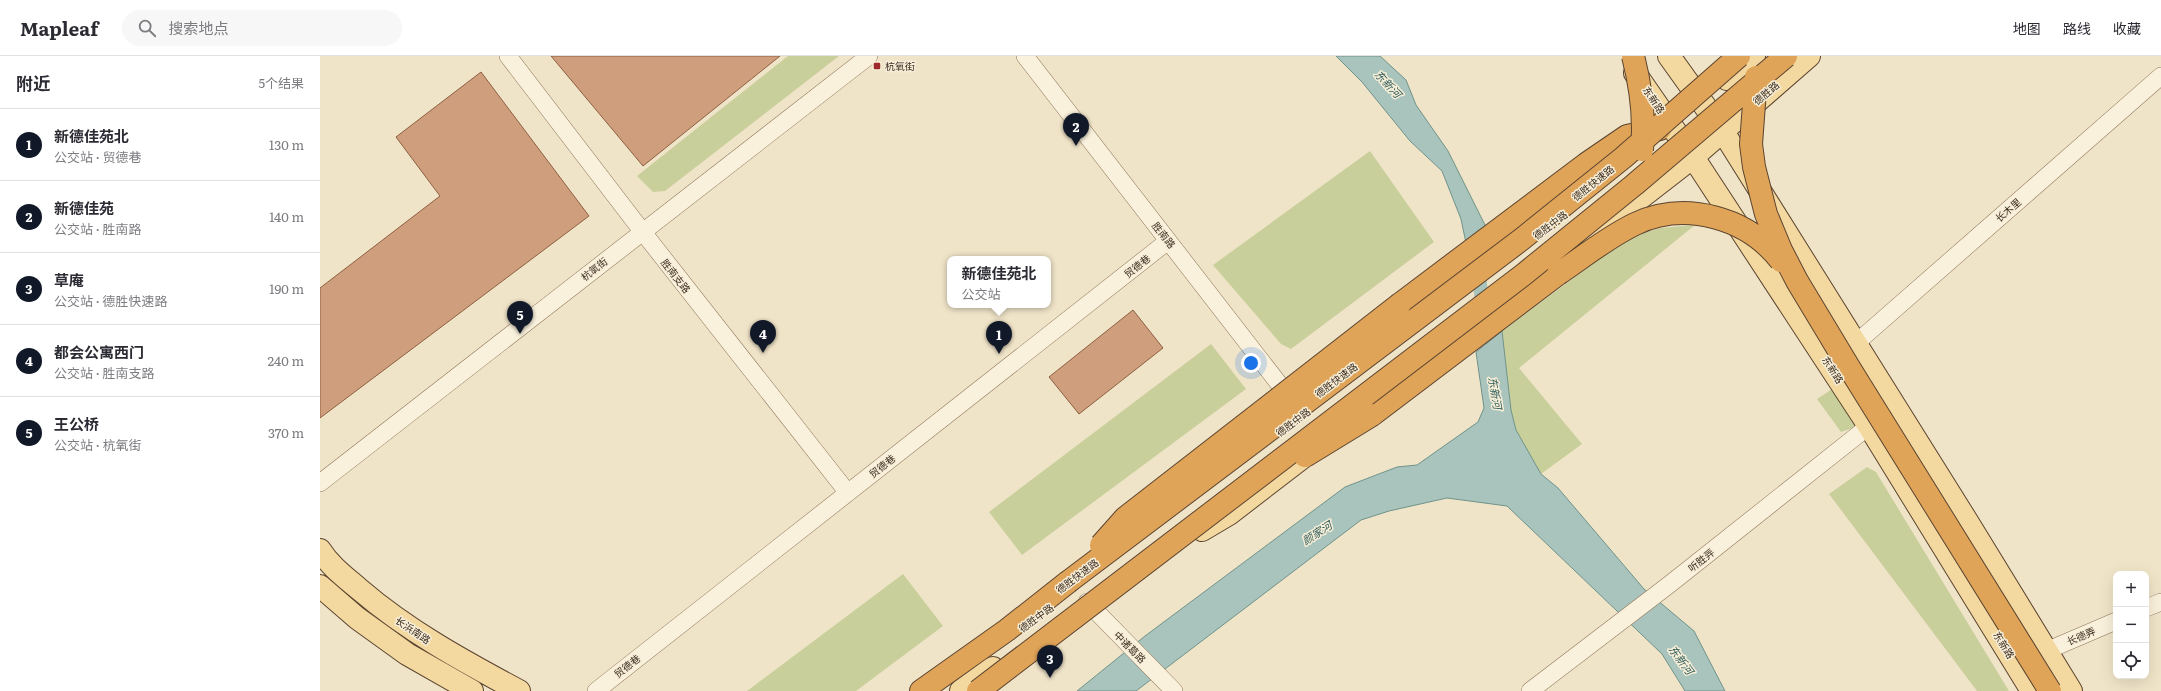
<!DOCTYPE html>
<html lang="zh">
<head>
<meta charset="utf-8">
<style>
  :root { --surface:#fff; --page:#f7f7f7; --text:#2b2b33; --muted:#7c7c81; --line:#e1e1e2; --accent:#111827 }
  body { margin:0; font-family:Literata,"Noto Sans SC",serif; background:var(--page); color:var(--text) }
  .controls { position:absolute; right:12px; bottom:12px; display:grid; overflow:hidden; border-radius:8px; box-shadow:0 4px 16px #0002 }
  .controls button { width:36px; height:36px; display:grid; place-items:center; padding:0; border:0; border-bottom:1px solid var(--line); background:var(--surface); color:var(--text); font:20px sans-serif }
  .you { position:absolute; left:931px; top:307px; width:14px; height:14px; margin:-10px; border:3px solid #fff; border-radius:50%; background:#1a73e8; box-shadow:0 0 0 6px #1a73e833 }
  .badge { display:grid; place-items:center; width:26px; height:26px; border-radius:50%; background:var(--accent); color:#fff; font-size:13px; font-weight:700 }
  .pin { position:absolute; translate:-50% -33px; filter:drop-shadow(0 1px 2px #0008) }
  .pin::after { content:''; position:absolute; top:21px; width:14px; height:12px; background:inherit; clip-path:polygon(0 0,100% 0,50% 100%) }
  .popup { position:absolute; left:627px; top:200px; width:104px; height:52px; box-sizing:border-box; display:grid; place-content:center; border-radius:8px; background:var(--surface); filter:drop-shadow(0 1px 3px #0005); font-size:13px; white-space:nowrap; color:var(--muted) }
  .popup b { font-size:15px; color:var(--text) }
  .popup::after { content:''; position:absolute; left:50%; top:100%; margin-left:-8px; border:8px solid transparent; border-top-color:var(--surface) }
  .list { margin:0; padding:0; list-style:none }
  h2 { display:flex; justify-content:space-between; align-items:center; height:52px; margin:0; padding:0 16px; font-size:17px }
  h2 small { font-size:13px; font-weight:400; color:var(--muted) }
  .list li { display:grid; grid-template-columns:26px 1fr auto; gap:12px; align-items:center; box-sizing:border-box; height:72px; padding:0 16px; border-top:1px solid var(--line) }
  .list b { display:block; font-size:15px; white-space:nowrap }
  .list p { margin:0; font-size:13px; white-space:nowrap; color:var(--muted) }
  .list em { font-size:13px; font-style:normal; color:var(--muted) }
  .icon { flex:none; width:22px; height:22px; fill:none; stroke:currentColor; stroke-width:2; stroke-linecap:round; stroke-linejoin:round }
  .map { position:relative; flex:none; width:1841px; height:635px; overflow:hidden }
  header { display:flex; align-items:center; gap:24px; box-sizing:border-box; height:56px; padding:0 20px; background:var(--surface); border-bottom:1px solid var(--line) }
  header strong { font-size:19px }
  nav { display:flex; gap:22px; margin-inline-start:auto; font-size:14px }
  .search { width:280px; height:36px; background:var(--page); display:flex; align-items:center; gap:10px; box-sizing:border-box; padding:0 14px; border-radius:22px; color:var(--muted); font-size:15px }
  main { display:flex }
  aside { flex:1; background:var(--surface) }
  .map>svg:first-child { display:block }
  .green { fill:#c9cf9b }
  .water { fill:#a9c4bc; stroke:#6f938a }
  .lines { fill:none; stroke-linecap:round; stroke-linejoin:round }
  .canal { stroke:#a9c4bc; stroke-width:14 }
  .building { fill:#cf9f7d; stroke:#8d5f41 }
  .minor-casing { stroke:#8d765c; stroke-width:18 }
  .major-casing { stroke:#5b4430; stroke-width:24 }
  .highway-casing { stroke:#5b4430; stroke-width:24 }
  .minor { stroke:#faf1dc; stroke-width:17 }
  .major { stroke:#f3d9a0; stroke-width:22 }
  .highway { stroke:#e0a458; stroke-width:22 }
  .highway-bridge-casing { stroke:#5b4430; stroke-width:24; stroke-linecap:butt }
  .highway-bridge { stroke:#e0a458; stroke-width:22 }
  .poi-dot { fill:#9e2a2b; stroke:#f7eed8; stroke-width:1.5 }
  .labels { text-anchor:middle; stroke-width:3; stroke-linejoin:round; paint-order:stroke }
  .poi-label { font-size:10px; fill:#3d2e20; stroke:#f7eed8; text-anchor:start }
  .street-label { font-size:10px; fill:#3d2e20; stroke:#f7eed8 }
  .water-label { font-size:11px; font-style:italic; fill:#2f5d5a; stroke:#f7eed8 }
</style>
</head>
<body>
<header>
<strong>Mapleaf</strong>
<div class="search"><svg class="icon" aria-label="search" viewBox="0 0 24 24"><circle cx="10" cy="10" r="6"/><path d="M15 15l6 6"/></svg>搜索地点</div>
<nav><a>地图</a><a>路线</a><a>收藏</a></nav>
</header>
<main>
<aside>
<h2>附近<small>5个结果</small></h2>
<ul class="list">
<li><span class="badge">1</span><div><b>新德佳苑北</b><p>公交站 · 贸德巷</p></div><em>130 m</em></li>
<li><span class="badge">2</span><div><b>新德佳苑</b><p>公交站 · 胜南路</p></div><em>140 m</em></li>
<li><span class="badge">3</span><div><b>草庵</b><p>公交站 · 德胜快速路</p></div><em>190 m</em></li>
<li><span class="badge">4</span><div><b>都会公寓西门</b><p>公交站 · 胜南支路</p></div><em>240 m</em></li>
<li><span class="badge">5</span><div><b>王公桥</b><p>公交站 · 杭氧街</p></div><em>370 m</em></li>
</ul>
</aside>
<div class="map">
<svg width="1841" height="635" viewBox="0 0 1841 635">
  <rect width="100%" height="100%" fill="#f0e4c8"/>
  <!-- green -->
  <path class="green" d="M468,0H519L345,135L333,136L317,120Z
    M1050,95L1114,186L971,293L961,288L893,209Z
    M1375,169L1199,312L1262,388L1221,418L1196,374L1191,354L1182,275L1298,189L1320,178L1341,172Z
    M891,288L926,333L702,499L669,456Z
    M1515,331L1539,370L1521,376L1497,343Z
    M1547,411L1556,416L1689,635H1657L1509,438Z
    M583,518L623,570L536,635H427Z"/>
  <!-- water -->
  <path class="water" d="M1016,0H1060L1086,24L1096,49L1128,95L1167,173L1146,187L1141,163L1122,115L1090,85L1042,26Z
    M1182,275L1191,354L1196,374L1221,418L1238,432L1324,533L1374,575L1405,635H1365L1342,598L1187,450L1127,442L1069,455L1041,464L816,635H757L825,580L1025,431L1077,411L1097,409L1158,366L1164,352L1156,296Z"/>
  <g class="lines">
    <!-- canal -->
    <path class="canal" d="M1158,210L1163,255"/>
  </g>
  <!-- building -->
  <path class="building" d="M231,0H460L323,110Z
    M161,16L269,160L0,362V232L120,140L76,81Z
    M813,254L843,292L759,358L729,321Z"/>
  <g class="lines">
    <!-- minor casing -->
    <g class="minor-casing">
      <path id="minor" d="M188,0L322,175L528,437
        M705,0L973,346
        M1535,288L1841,20
        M0,427L549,0
        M767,546L854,635
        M1826,552L1841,546
        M1726,595L1796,565
        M276,635L848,185
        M1210,635L1350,528L1549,370"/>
    </g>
    <!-- major casing -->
    <g class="major-casing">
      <path id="major" d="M1349,0L1402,74L1650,470L1751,635
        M1315,17L1373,101L1549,370L1712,635
        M1407,23L1434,0
        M1234,209L1373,101L1489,0
        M882,474L909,458L1000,388
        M0,494C10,510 25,521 39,533C88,575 143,605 199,635
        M0,530L37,562L87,598L152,635
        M641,635L673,612"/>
    </g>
    <!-- highway casing -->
    <g class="highway-casing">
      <path id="highway" d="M1080,248L1266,108L1307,80L1340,73
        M1052,359L1238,218
        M601,635L687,574L748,526"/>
    </g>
    <!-- minor -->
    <use href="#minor" class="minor"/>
    <!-- major -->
    <use href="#major" class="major"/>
    <!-- highway -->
    <use href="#highway" class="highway"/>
    <!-- highway-bridge casing -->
    <g class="highway-bridge-casing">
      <path id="highway-bridge" d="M1313,0C1321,31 1325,62 1322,94
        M1436,21L1431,88L1434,111L1446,158L1461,194L1477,225L1530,313L1730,635
        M1238,218C1263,201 1288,181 1315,168C1366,144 1428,162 1461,205
        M985,400L1052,359
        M781,489L805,462L1080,248
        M748,526L1202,183L1304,101L1419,0
        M658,635L1203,219L1314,129L1466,0"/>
    </g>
    <!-- highway-bridge -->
    <use href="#highway-bridge" class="highway-bridge"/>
  </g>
  <!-- markers -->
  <rect class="poi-dot" x="553" y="6" width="8" height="8" rx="2"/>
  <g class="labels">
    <!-- poi labels -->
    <g class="poi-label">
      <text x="565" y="14">杭氧街</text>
    </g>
    <!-- street labels -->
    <g class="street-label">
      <text transform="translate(1446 37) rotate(-40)" y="4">德胜路</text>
      <text transform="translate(1334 44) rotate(56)" y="4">东新路</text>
      <text transform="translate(1273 127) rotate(-39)" y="4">德胜快速路</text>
      <text transform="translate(1688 154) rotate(-41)" y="4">长木里</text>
      <text transform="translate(1230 169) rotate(-37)" y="4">德胜中路</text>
      <text transform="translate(844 179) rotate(52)" y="4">胜南路</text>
      <text transform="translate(817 210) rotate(-38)" y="4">贸德巷</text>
      <text transform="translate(274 213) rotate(-38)" y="4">杭氧街</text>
      <text transform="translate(356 220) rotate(52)" y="4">胜南支路</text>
      <text transform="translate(1513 314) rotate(57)" y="4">东新路</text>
      <text transform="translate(1016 324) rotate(-37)" y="4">德胜快速路</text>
      <text transform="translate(973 366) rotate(-37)" y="4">德胜中路</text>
      <text transform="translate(562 410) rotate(-38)" y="4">贸德巷</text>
      <text transform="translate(1381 504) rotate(-38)" y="4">听胜弄</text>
      <text transform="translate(757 520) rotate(-37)" y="4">德胜快速路</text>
      <text transform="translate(716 562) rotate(-36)" y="4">德胜中路</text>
      <text transform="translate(93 574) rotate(34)" y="4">长浜南路</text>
      <text transform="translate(1761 580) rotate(-23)" y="4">长德弄</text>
      <text transform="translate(1684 589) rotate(58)" y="4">东新路</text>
      <text transform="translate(810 591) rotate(45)" y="4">中诸葛路</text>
      <text transform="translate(307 610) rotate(-38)" y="4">贸德巷</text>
    </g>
    <!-- water labels -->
    <g class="water-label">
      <text transform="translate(1068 28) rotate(47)" y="4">东新河</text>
      <text transform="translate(1175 337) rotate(80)" y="4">东新河</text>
      <text transform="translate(997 477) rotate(-32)" y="4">颜家河</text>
      <text transform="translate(1361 604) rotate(53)" y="4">东新河</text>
    </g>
  </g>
</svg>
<div class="controls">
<button>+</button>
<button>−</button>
<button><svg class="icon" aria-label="locate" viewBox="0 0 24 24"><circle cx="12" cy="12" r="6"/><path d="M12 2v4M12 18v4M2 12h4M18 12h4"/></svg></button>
</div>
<div class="you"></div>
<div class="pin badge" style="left:679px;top:298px">1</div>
<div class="popup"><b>新德佳苑北</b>公交站</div>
<div class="pin badge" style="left:756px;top:90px">2</div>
<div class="pin badge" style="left:730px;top:622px">3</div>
<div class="pin badge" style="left:443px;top:297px">4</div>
<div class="pin badge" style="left:200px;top:278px">5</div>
</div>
</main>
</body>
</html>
